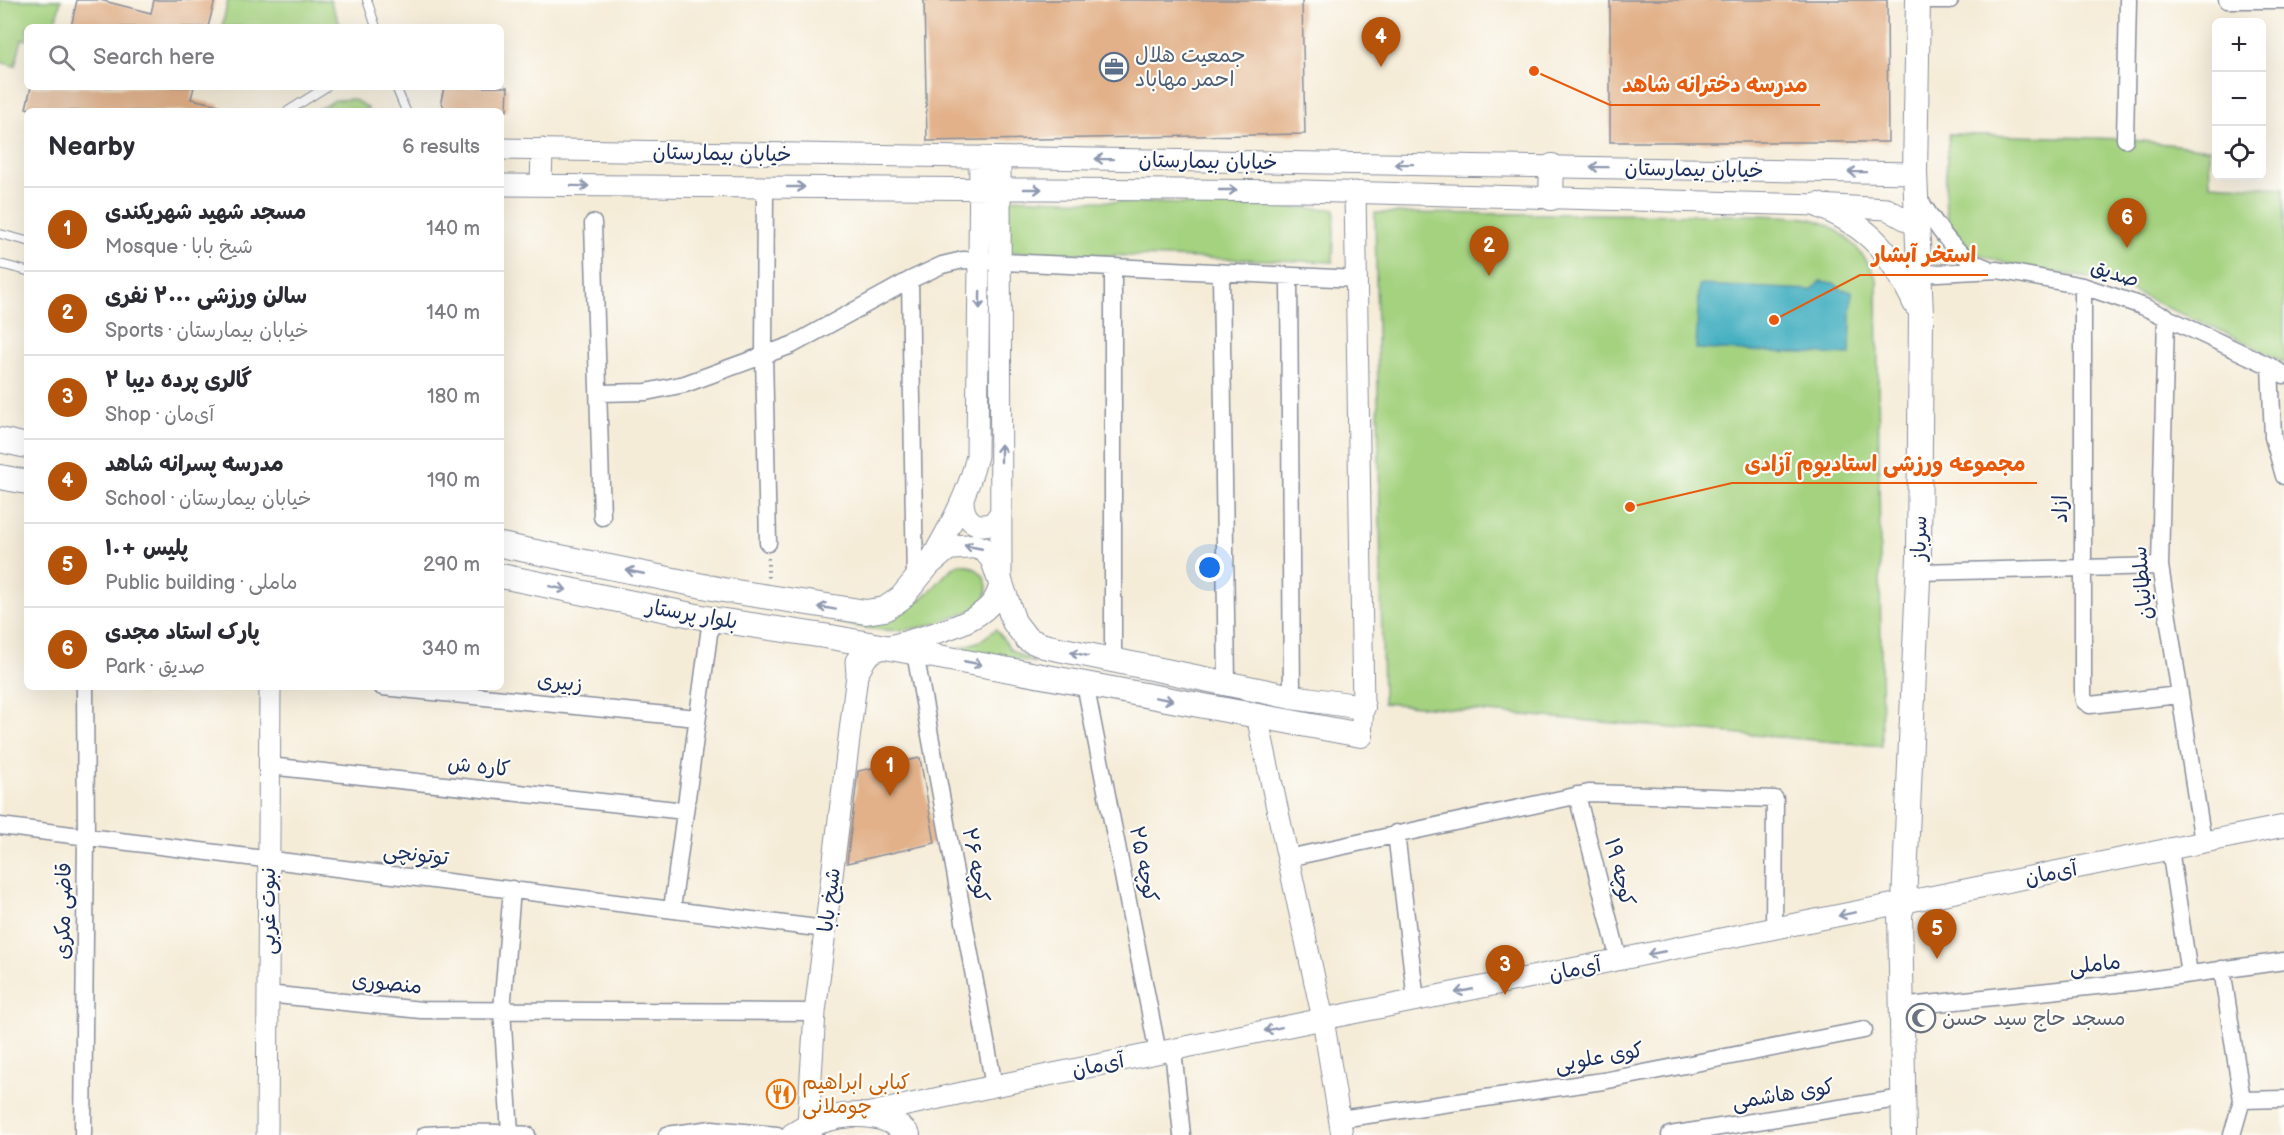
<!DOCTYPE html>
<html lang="en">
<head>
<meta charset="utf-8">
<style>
  :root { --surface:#fff; --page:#f7f7f7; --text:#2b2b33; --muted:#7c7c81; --line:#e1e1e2; --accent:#b45309 }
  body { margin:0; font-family:"Balsamiq Sans","Playpen Sans Arabic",sans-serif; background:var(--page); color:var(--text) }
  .controls { position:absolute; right:18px; top:18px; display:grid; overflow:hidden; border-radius:9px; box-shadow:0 6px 24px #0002 }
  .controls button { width:54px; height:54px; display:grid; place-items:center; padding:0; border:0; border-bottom:2px solid var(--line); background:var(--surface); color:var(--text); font:30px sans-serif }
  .you { position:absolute; left:1210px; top:568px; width:21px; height:21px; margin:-15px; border:4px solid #fff; border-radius:50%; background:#1a73e8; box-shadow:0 0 0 9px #1a73e833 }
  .badge { display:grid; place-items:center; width:39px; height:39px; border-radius:50%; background:var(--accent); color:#fff; font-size:20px; font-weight:700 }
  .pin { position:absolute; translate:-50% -50px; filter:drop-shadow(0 2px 3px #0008) }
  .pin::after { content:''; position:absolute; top:32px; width:21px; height:18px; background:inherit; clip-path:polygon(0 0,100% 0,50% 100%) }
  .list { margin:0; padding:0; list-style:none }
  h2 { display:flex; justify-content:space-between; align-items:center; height:78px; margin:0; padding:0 24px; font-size:26px }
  h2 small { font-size:20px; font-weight:400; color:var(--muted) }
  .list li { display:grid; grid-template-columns:39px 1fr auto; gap:18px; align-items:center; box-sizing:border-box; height:84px; padding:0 24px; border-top:2px solid var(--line) }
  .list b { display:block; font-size:22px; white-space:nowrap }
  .list p { margin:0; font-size:20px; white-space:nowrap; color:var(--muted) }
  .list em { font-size:20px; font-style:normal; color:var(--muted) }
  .icon { flex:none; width:33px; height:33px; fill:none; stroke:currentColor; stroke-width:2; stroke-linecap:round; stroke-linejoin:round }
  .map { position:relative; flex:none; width:2284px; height:1135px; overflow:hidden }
  .search { position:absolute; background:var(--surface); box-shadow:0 6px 24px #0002; left:24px; top:24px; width:480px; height:66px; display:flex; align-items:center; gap:15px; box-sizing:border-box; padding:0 21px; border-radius:9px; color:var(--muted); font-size:22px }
  .panel { position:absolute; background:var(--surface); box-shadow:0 6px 24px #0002; left:24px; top:108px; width:480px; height:582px; border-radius:9px }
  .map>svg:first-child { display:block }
  .green { fill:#a4d27f; stroke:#60806e; stroke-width:1.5 }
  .water { fill:#41adbf; stroke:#2e6e8e; stroke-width:1.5 }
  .building { fill:#e2b189 }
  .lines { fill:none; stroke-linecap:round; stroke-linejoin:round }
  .service-casing { stroke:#888e9b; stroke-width:10 }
  .minor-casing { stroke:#888e9b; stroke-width:19 }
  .tertiary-casing { stroke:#888e9b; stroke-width:23 }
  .secondary-casing { stroke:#888e9b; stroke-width:26 }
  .path { stroke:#888e9b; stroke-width:4; stroke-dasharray:1.5 4.5; stroke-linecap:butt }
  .service { stroke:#fff; stroke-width:8 }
  .minor { stroke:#fff; stroke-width:16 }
  .tertiary { stroke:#fff; stroke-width:21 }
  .secondary { stroke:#fff; stroke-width:24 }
  .oneway { stroke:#8d97ae }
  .labels { text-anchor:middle; stroke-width:4.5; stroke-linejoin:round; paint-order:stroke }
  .service-label { font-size:21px; fill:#4e5e75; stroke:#fdfcf7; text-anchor:start }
  .street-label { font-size:21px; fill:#1b2f5e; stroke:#fdfcf7 }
  .worship-label { font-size:21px; fill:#5b616d; stroke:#fdfcf7; text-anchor:start }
  .food-label { font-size:21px; fill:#c56008; stroke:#fdfcf7; text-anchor:start }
  .leader { fill:none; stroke:#e8590c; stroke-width:2 }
  .callout-dot { fill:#e8590c; stroke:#fdfcf7; stroke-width:2 }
  .callout-label { font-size:22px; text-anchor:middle; font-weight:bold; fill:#e8590c; stroke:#fdfcf7; stroke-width:4.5; stroke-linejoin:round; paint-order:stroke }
</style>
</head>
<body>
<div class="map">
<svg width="2284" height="1135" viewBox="0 0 2284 1135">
  <rect width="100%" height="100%" fill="#fdfcf7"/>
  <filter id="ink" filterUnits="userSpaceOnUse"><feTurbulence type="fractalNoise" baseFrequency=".0167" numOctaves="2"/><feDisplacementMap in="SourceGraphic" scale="12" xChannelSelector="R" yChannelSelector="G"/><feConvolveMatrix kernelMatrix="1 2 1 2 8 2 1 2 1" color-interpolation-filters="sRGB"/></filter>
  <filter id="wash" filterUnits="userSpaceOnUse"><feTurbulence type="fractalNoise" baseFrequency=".008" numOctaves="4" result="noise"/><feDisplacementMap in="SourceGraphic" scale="24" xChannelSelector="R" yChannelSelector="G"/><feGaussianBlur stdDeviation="1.35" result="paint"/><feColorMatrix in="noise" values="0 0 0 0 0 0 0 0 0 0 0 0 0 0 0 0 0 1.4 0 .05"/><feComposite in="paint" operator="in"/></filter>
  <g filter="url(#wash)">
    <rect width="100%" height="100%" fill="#f5ecd8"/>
    <!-- green -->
    <path class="green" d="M0,0H61L54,27H27V40L22,39L15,66L0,62Z
      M228,0H330L341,27H222Z
      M353,99L368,108V111H315L335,100Z
      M1949,134L2125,139L2209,149L2210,184L2284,188V363C2246,340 2206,324 2165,307C2146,298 2126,287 2106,282C2063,269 1981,272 1953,233C1939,211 1948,160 1949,134Z
      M1006,198L1335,209L1333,262L1007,252Z
      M1375,213L1758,215C1773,216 1790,216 1805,218C1838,222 1865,252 1877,280L1882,746L1383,703Z
      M959,564C986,565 997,593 976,608C970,612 961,614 954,617C909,635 883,633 836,622C875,623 898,622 928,593C939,583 946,571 959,564Z
      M996,629L1011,650L1036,663L959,648L980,641Z"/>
    <!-- water -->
    <path class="water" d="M1820,281L1834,283L1842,290L1852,291L1850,355L1696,349L1699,285L1812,290Z"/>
    <g id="blocks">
      <!-- building -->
      <path class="building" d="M77,0H100L151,13L154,0H215L208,27H71Z
        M924,0H1302L1305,134L927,141Z
        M1610,0H1887L1888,142H1610Z
        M31,87H194L191,99L219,105L218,111H39L26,108Z
        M444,87H508L507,111H446L441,101Z
        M920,758L935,843L847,863L858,771Z"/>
    </g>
  </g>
  <g filter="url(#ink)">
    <use href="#blocks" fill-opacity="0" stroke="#888e9b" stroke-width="1.5"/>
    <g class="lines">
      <!-- service casing -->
      <g class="service-casing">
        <path id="service" d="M367,0L376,27
          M396,87L406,111
          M288,111L326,87
          M0,234L27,241
          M0,264L27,271"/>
      </g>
      <!-- minor casing -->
      <g class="minor-casing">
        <path id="minor" d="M1918,0H1950
          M2227,0H2284
          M2125,139L2128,0
          M765,187L764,354L768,543
          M1917,196C1936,224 1953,257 1987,268
          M593,223L602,517
          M1113,267L1356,279
          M1221,274L1227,684
          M1918,274L1997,270L2083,286L2142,306L2270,366L2284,375
          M1289,277L1292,697
          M910,280L915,582
          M2166,316L2160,566L2203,842
          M2270,366L2273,437L2284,476
          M598,393L646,392L685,384L792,345L910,280L942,265L963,260L1113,267V661
          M2160,566L2083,568V695L2084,701L2090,705L2179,695
          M1919,572L2083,568V286
          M915,653L994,1086
          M1085,684L1158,1053
          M382,687L697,718
          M269,766L685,811
          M1577,795L1619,960
          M0,826L825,929
          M1396,833L1416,1001
          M2170,849L2189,974
          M1288,858L1589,793L1775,799L1774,929
          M672,909L711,619
          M2222,969L2242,1100L2232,1135
          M267,994L421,1010L815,1012
          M1909,1006L2134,982L2284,961
          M1173,1050L1182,1135
          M2242,1100L2284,1099
          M1340,1119L1603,1081L1864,1030
          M510,1133L502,1010L512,889
          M83,1135L86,836L85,687
          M425,1135C459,1133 493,1131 527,1135
          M667,1135L712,1129L777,1135
          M1670,1135L1903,1098"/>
      </g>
      <!-- tertiary casing -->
      <g class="tertiary-casing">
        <path id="tertiary" d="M501,149L1915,173
          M501,185L1303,191L1818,205L1887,209L1917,226
          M541,185L542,149
          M1355,192L1363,707L1361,735
          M963,500C963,518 974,530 993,523L1001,512
          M929,563C949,528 968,495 977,456L980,157
          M857,675L866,658L873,652C905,638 980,630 996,596C998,592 999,587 1001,583L1000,158
          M1257,716L1323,1019L1342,1135
          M866,1114L994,1086L1323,1019L2284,826
          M808,1125L815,1012L857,675L856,661
          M267,1135L270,687"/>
      </g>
      <!-- secondary casing -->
      <g class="secondary-casing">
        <path id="secondary" d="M1551,198L1552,166
          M1818,205C1871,227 1892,254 1916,305
          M0,440L27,446
          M0,477L27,482
          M501,545L723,590L866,612L885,609L901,598L929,564L948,548L974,546L985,550L993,560L1014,622L1027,639L1044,646L1292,697L1363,707
          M501,576L711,619L831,637L1361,735
          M793,1135C825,1114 880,1103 908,1135
          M1904,1135L1900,913L1904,903L1919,556L1921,314L1915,173L1918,0"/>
      </g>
      <!-- path -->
      <path class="path" d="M768,558V578"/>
      <!-- service -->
      <use href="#service" class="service"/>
      <!-- minor -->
      <use href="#minor" class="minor"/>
      <!-- tertiary -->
      <use href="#tertiary" class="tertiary"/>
      <!-- secondary -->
      <use href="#secondary" class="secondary"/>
    </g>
    <!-- one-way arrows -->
    <defs><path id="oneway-shaft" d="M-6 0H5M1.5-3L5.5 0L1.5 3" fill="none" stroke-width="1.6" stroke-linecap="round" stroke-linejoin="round" transform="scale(1.5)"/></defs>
    <g class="oneway">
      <use href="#oneway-shaft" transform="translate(1104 159) rotate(-179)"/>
      <use href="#oneway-shaft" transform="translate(1404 164) rotate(-179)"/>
      <use href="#oneway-shaft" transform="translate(1599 167) rotate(-179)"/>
      <use href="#oneway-shaft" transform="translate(1857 172) rotate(-179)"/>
      <use href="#oneway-shaft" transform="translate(580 186) rotate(1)"/>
      <use href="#oneway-shaft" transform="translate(796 187)"/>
      <use href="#oneway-shaft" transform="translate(1033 189)"/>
      <use href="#oneway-shaft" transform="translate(1228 190)"/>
      <use href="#oneway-shaft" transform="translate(980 300) rotate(91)"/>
      <use href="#oneway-shaft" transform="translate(1001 453) rotate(-90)"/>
      <use href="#oneway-shaft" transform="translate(973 547) rotate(-169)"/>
      <use href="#oneway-shaft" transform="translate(635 572) rotate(-169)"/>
      <use href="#oneway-shaft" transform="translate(558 588) rotate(12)"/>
      <use href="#oneway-shaft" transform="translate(827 608) rotate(-170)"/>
      <use href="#oneway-shaft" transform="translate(1079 654) rotate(-168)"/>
      <use href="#oneway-shaft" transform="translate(973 663) rotate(11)"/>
      <use href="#oneway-shaft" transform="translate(1164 699) rotate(10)"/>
      <use href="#oneway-shaft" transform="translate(1847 914) rotate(168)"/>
      <use href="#oneway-shaft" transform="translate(1656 953) rotate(169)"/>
      <use href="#oneway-shaft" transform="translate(1464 991) rotate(169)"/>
      <use href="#oneway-shaft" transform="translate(1273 1029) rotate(168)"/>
    </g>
  </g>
  <!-- icons -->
  <defs>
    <g id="office-ring" transform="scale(1.5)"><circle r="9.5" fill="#fdfcf7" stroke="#5c6f8a" stroke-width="1.5"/><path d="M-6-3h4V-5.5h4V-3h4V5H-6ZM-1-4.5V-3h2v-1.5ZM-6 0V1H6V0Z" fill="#5c6f8a"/></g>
    <g id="mosque-ring" transform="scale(1.5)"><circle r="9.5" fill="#fdfcf7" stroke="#6b7280" stroke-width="1.5"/><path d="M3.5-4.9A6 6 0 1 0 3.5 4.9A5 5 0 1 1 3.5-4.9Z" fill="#6b7280"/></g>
    <g id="restaurant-ring" transform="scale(1.5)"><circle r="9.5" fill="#fdfcf7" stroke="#e8710a" stroke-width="1.5"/><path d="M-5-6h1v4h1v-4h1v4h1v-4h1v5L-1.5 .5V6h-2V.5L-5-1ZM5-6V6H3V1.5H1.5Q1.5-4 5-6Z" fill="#e8710a"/></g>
  </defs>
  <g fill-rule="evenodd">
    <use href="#office-ring" x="1114" y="67"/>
    <use href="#mosque-ring" x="1921" y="1018"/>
    <use href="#restaurant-ring" x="781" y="1094"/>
  </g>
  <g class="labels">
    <!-- service labels -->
    <g class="service-label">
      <text x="1135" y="62">جمعیت هلال<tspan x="1135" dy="24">احمر مهاباد</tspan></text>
    </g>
    <!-- street labels -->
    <g class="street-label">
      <text transform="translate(722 153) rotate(1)" y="7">خیابان بیمارستان</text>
      <text transform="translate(1208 161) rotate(1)" y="7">خیابان بیمارستان</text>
      <text transform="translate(1694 169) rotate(1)" y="7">خیابان بیمارستان</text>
      <text transform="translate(2115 273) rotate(18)" y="7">صدیق</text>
      <text transform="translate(2060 509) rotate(-90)" y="7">ازاد</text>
      <text transform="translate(1919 538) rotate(-89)" y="7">سرباز</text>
      <text transform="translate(2142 583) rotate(-95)" y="7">سلطانیان</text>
      <text transform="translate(692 614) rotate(10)" y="7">بلوار پرستار</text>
      <text transform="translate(560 682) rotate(6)" y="7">زبیری</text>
      <text transform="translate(479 766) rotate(6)" y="7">کاره ش</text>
      <text transform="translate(416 854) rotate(7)" y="7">توتونچی</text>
      <text transform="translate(1144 864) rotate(79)" y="7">کوچه ۲۵</text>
      <text transform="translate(976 865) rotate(80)" y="7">کوچه ۲۶</text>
      <text transform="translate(1620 872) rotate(76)" y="7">کوچه ۱۹</text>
      <text transform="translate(2051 873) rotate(-11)" y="7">آی‌مان</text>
      <text transform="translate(829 900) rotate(-83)" y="7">شیخ بابا</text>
      <text transform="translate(63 911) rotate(-89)" y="7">قاضی مکری</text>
      <text transform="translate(268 911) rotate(-90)" y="7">نبوت غربی</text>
      <text transform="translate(2095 964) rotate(-6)" y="7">ماملی</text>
      <text transform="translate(1575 969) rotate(-11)" y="7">آی‌مان</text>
      <text transform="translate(387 983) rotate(6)" y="7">منصوری</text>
      <text transform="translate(1599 1057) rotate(-10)" y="7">کوی علویی</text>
      <text transform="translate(1098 1065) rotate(-11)" y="7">آی‌مان</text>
      <text transform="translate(1783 1094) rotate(-9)" y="7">کوی هاشمی</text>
    </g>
    <!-- worship labels -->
    <g class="worship-label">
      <text x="1942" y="1025">مسجد حاج سید حسن</text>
    </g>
    <!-- food labels -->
    <g class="food-label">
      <text x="802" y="1089">کبابی ابراهیم<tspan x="802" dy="24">چوملانی</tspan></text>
    </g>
  </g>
  <!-- callouts -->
  <path class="leader" d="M1534 71L1610 105H1820M1774 320L1860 275H1988M1630 507L1732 483H2037"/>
  <g class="callout-dot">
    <circle cx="1534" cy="71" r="6"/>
    <circle cx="1774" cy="320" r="6"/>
    <circle cx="1630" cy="507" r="6"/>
  </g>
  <g class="callout-label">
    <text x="1715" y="92">مدرسه دخترانه شاهد</text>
    <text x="1924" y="262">استخر آبشار</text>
    <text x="1885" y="471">مجموعه ورزشی استادیوم آزادی</text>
  </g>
</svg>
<div class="controls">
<button>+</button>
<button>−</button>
<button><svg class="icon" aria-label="locate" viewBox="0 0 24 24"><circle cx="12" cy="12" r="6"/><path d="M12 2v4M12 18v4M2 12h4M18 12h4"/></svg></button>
</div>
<div class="you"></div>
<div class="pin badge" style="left:890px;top:796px">1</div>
<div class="pin badge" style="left:1489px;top:276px">2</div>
<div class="pin badge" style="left:1505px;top:995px">3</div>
<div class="pin badge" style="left:1381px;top:67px">4</div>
<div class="pin badge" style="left:1937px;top:959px">5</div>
<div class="pin badge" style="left:2127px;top:248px">6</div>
<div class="search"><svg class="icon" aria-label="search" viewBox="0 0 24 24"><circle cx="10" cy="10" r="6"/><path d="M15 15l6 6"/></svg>Search here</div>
<section class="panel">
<h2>Nearby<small>6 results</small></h2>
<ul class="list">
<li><span class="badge">1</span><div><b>مسجد شهید شهریکندی</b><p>Mosque · شیخ بابا</p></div><em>140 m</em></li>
<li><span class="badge">2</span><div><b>سالن ورزشی ۲۰۰۰ نفری</b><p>Sports · خیابان بیمارستان</p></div><em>140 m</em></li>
<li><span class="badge">3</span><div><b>گالری پرده دیبا ۲</b><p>Shop · آی‌مان</p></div><em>180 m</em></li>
<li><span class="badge">4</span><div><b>مدرسه پسرانه شاهد</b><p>School · خیابان بیمارستان</p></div><em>190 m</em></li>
<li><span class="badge">5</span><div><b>پلیس +۱۰</b><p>Public building · ماملی</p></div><em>290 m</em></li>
<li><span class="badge">6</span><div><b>پارک استاد مجدی</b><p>Park · صدیق</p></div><em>340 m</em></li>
</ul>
</section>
</div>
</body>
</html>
